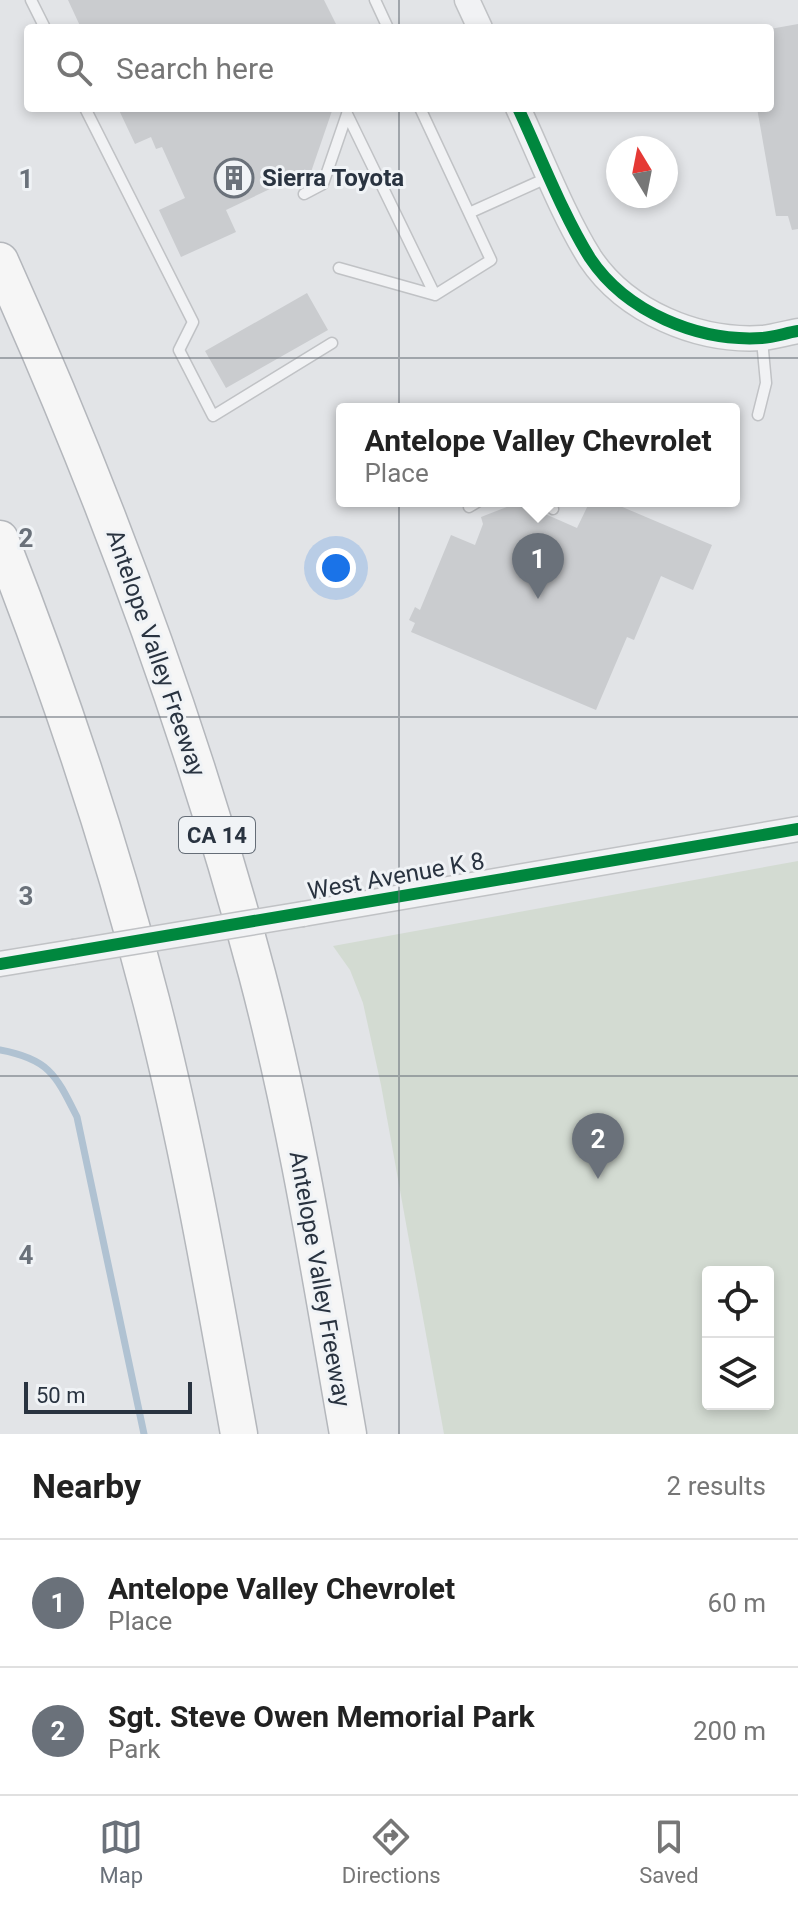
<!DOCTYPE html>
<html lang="en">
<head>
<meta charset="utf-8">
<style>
  :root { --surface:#fff; --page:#f6f6f6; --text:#222; --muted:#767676; --line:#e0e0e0; --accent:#6a717a }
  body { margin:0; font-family:Roboto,sans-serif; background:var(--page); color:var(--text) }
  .controls { position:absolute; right:24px; bottom:24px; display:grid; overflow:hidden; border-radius:8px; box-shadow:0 4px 12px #0003 }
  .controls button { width:72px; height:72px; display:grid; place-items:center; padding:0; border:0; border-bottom:2px solid var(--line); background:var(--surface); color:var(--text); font:40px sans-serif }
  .compass { position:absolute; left:606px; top:136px; width:72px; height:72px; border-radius:50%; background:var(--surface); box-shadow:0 4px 12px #0003; rotate:350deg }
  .scale { position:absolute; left:24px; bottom:20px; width:168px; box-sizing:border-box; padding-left:8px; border:4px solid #293340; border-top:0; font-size:22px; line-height:28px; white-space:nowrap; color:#293340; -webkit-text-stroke:6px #f0f3f6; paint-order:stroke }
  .you { position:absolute; left:336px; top:568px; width:28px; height:28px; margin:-20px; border:6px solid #fff; border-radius:50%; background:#1a73e8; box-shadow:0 0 0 12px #1a73e833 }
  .badge { display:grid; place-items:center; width:52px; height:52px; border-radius:50%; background:var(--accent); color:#fff; font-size:26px; font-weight:700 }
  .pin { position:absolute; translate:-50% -66px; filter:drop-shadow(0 2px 4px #0008) }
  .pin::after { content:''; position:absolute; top:42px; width:28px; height:24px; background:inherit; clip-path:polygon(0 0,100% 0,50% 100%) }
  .popup { position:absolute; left:336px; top:403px; width:404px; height:104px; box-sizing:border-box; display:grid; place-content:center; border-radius:8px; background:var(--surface); filter:drop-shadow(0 2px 6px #0005); font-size:26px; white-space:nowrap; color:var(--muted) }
  .popup b { font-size:30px; color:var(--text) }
  .popup::after { content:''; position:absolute; left:50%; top:100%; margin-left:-16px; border:16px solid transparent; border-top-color:var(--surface) }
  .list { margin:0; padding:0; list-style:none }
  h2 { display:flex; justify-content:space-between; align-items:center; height:104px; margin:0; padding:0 32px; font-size:34px }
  h2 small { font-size:26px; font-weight:400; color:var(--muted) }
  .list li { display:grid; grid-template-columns:52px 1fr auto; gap:24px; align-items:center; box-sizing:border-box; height:128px; padding:0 32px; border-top:2px solid var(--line) }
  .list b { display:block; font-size:30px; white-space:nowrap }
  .list p { margin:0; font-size:26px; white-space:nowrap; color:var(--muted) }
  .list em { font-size:26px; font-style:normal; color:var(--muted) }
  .icon { flex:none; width:44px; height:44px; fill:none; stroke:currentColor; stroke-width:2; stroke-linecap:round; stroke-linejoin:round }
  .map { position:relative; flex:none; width:798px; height:1434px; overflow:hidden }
  .search { position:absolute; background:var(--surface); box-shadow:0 4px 12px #0003; left:24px; right:24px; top:24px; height:88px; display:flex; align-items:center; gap:20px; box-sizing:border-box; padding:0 28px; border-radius:8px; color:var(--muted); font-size:30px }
  .sheet { height:360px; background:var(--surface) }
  nav { display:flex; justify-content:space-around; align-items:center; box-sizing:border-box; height:112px; border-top:2px solid var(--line); background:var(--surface); font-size:22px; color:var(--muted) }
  nav a { display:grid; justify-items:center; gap:4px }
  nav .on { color:var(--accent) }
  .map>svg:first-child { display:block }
  .green { fill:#d3dbd2; fill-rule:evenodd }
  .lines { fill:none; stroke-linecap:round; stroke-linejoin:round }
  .stream { stroke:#b0c2d2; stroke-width:7 }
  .building { fill:#cacccf }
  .service-casing { stroke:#c0c2c5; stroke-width:13 }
  .tertiary-casing { stroke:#c0c2c5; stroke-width:27 }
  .motorway-casing { stroke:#b4b7bc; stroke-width:39 }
  .service { stroke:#f1f2f4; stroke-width:10 }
  .tertiary { stroke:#f1f2f4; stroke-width:24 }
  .motorway { stroke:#f6f6f6; stroke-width:36 }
  .tertiary-bridge-casing { stroke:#c0c2c5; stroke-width:27; stroke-linecap:butt }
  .tertiary-bridge { stroke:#f1f2f4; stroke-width:24 }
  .cycleway-casing { stroke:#f0f3f6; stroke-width:17 }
  .cycleway { stroke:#00873e; stroke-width:12 }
  .grid { fill:none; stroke:#6a717a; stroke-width:2; stroke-opacity:0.55 }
  .labels { text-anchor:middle; stroke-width:6; stroke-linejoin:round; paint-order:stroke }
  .shield { fill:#f0f3f6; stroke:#656d77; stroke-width:2 }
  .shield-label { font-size:22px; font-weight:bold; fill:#293340 }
  .poi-label { font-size:24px; font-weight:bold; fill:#293340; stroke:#f0f3f6; text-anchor:start }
  .street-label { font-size:24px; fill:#293340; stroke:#f0f3f6 }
  .grid-label { font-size:26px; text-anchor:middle; font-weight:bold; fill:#6a717a; stroke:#f0f3f6; stroke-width:6; stroke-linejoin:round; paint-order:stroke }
</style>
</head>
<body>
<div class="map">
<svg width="798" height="1434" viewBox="0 0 798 1434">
  <rect width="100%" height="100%" fill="#e2e4e7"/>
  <!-- green -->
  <path class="green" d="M798,861V1434H444L381,1085L363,1003L350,970L333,946ZM708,1272H768V1404H708Z"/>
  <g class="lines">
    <!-- stream -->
    <path class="stream" d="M0,1050C49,1059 56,1075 77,1117L144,1434"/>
  </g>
  <!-- building -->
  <path class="building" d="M68,0H324L338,28H81Z
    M798,24V229L792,230L788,216H776L757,108H770V29Z
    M118,108H333L311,172L306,171L274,184L271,186L272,188L226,210L236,232L181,257L159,210L185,198L162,147L156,149L151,137L135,144Z
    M307,293L328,330L226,388L205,351Z
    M522,501H538L543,513L577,528L590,501L619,502L620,506L712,545L693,590L661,576L634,640L627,637L596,710L411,632L415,623L409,620L415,607L420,610L451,535L475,545L483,524L481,517Z"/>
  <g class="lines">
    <!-- service casing -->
    <g class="service-casing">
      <path id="service" d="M31,0L45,28
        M375,0L388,28
        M85,108L193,322L179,350L213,416L332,343
        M347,114L435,295L491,260L420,108
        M304,194L323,184L347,114
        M469,213L549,177
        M339,268L435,295
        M758,415L766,383L762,340
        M550,501L553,509
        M469,507L479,501"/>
    </g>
    <!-- tertiary casing -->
    <g class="tertiary-casing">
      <path id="tertiary" d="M467,0L480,28
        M518,108C540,155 563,215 590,258C626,312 698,342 762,338C774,337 786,333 798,331
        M303,914L798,829
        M0,964L73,952"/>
    </g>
    <!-- motorway casing -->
    <g class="motorway-casing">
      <path id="motorway" d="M0,261C104,492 192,729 257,974C297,1125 321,1280 348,1434
        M0,539C59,689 111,844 151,1000C188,1143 213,1289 239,1434"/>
    </g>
    <!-- service -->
    <use href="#service" class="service"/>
    <!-- tertiary -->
    <use href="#tertiary" class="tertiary"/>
    <!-- motorway -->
    <use href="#motorway" class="motorway"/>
    <!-- tertiary-bridge casing -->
    <g class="tertiary-bridge-casing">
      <path id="tertiary-bridge" d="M73,952L303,914"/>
    </g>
    <!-- tertiary-bridge -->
    <use href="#tertiary-bridge" class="tertiary-bridge"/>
    <!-- cycleway casing -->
    <g class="cycleway-casing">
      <path id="cycleway" d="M518,108C540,155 563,215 590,258C626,312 698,342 762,338C774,337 786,333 798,331
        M0,964L798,829"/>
    </g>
    <!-- cycleway -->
    <use href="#cycleway" class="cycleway"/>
  </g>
  <!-- grid -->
  <path class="grid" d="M399,0V28M399,108V1434M0,358H798M0,717H798M0,1076H798"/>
  <!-- icons -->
  <defs>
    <g id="building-ring" transform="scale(2)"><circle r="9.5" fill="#f0f3f6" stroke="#6a717a" stroke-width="1.5"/><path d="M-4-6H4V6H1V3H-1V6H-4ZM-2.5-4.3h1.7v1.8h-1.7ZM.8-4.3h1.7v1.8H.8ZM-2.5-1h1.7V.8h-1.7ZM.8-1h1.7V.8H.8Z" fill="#6a717a"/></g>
  </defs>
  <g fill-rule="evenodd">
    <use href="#building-ring" x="234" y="178"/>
  </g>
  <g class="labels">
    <!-- shield labels -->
    <rect class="shield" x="179" y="817" width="76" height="36" rx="6"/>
    <g class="shield-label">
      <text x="217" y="843">CA 14</text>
    </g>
    <!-- poi labels -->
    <g class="poi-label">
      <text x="262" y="186">Sierra Toyota</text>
    </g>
    <!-- street labels -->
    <g class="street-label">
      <text transform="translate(156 653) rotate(71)" y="8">Antelope Valley Freeway</text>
      <text transform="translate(396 876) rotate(-10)" y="8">West Avenue K 8</text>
      <text transform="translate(320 1279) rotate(80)" y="8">Antelope Valley Freeway</text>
    </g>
  </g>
  <g class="grid-label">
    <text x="26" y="188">1</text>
    <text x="26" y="547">2</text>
    <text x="26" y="905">3</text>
    <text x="26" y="1264">4</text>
  </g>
</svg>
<div class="controls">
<button><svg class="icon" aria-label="locate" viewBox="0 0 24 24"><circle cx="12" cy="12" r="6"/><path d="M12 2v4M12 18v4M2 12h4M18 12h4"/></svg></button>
<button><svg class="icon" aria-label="layers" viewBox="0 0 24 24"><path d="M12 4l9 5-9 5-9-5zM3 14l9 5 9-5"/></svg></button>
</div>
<svg class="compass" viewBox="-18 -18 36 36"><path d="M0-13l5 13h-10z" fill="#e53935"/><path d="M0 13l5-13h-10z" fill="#767676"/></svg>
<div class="scale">50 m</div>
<div class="you"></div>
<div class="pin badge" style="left:538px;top:599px">1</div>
<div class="popup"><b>Antelope Valley Chevrolet</b>Place</div>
<div class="pin badge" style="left:598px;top:1179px">2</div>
<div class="search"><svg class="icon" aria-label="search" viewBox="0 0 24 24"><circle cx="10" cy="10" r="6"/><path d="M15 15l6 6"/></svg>Search here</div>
</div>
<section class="sheet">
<h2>Nearby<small>2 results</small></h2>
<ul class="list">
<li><span class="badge">1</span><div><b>Antelope Valley Chevrolet</b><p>Place</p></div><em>60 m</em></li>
<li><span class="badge">2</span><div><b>Sgt. Steve Owen Memorial Park</b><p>Park</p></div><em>200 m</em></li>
</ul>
</section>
<nav>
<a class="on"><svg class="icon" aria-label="map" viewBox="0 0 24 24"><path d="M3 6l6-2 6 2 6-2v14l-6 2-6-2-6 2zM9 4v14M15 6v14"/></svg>Map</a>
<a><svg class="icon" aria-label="directions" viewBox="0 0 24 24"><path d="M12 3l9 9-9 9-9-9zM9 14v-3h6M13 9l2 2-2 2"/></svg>Directions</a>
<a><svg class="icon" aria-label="saved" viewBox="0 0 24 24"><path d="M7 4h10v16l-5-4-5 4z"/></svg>Saved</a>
</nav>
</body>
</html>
